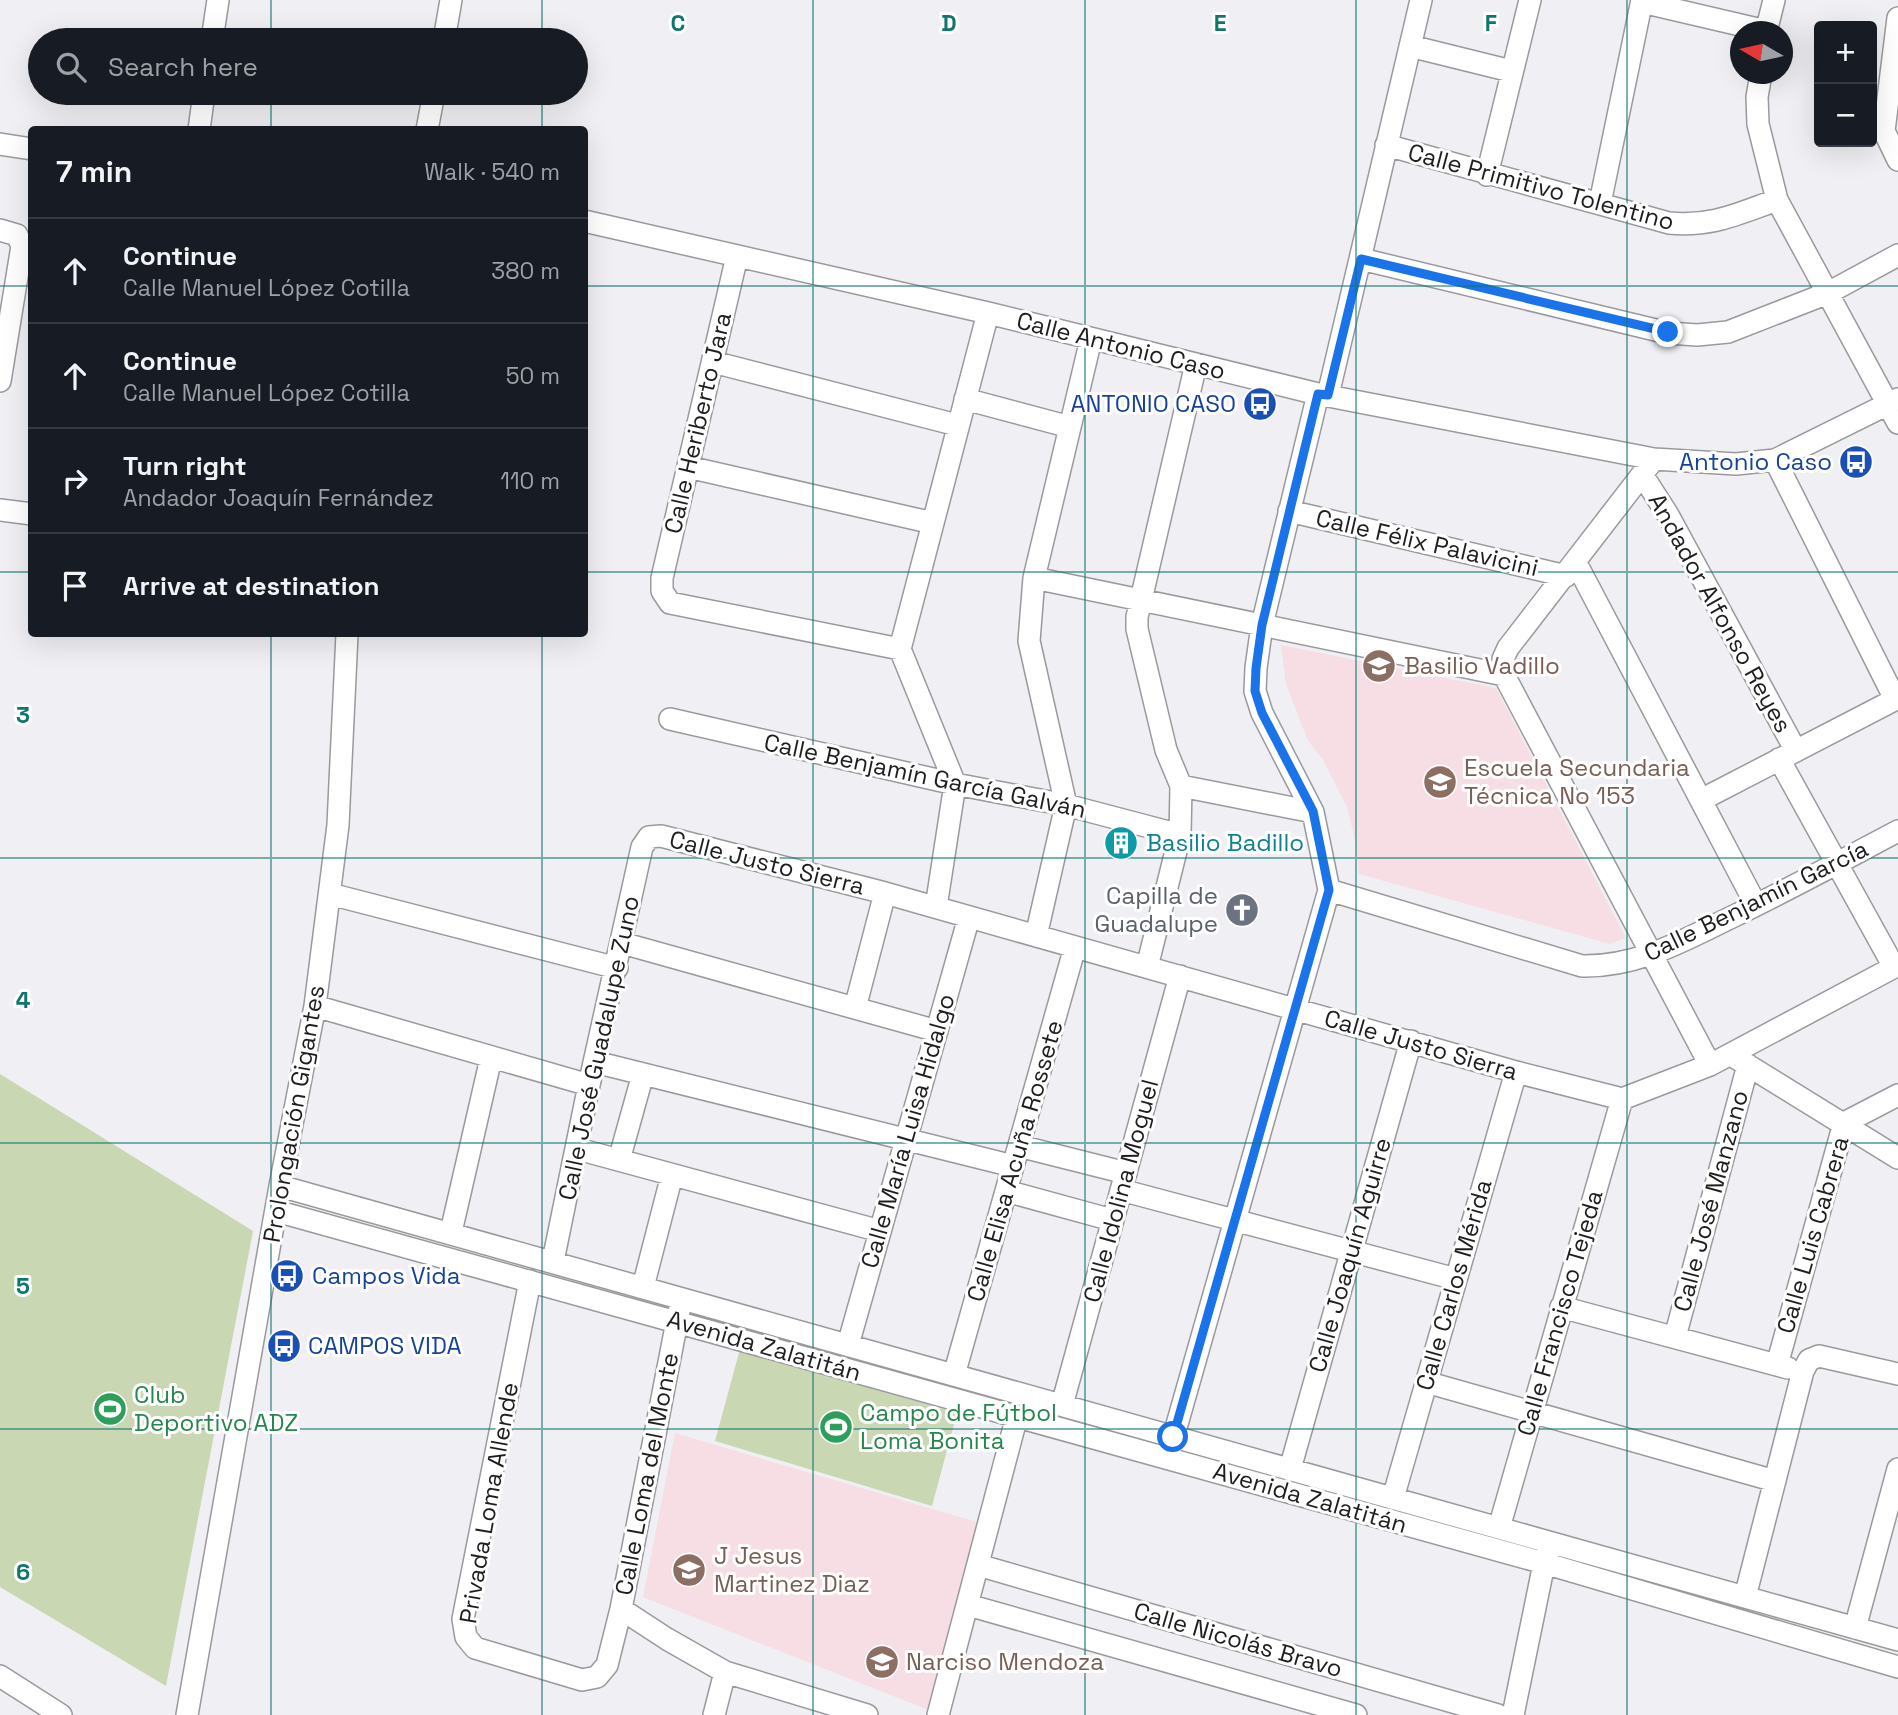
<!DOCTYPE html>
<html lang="en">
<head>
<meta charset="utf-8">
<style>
  :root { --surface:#171b24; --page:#20242c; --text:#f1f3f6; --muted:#9ea1a6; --line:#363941 }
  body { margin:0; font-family:"Space Grotesk",sans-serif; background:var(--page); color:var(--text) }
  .controls { position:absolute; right:21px; top:21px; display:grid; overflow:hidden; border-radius:7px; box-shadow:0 7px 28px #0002 }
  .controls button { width:63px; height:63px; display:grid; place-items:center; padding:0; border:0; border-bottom:2px solid var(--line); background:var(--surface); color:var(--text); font:35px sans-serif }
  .compass { position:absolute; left:1730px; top:21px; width:63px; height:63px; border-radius:50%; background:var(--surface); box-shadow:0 7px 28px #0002; rotate:279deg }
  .stop { position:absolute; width:21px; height:21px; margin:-16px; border:5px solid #1a73e8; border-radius:50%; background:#fff }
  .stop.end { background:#1a73e8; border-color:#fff; box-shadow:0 2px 7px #0008 }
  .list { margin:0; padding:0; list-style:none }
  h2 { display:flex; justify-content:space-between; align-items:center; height:91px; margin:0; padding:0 28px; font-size:30px }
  h2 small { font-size:23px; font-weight:400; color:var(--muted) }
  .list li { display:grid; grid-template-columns:46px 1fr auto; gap:21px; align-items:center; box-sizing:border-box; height:105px; padding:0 28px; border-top:2px solid var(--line) }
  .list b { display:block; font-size:26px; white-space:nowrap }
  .list p { margin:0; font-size:23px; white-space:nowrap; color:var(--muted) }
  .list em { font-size:23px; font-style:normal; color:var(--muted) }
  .icon { flex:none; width:38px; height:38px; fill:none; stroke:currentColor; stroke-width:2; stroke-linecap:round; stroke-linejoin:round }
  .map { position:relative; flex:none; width:1898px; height:1715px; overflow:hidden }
  .search { position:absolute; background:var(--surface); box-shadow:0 7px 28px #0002; left:28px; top:28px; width:560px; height:77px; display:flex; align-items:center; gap:18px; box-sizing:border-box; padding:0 24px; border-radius:38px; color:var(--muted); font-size:26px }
  .panel { position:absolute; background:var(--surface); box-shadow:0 7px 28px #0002; left:28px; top:126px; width:560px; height:511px; border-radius:7px }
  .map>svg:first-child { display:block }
  .education { fill:#f7dee5 }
  .green { fill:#c9d7b3 }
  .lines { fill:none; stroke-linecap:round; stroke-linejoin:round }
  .minor-casing { stroke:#9a999d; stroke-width:24 }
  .minor { stroke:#fff; stroke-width:21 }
  .route { stroke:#1a73e8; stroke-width:9 }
  .grid { fill:none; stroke:#0f766e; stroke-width:2; stroke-opacity:0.55 }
  .labels { text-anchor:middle; stroke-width:6; stroke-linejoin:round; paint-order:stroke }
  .street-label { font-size:24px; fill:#1e1d1f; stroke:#fff }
  .transit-label { font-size:24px; fill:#164399; stroke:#fff; text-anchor:end }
  .education-label { font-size:24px; fill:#785e54; stroke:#fff; text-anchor:start }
  .culture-label { font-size:24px; fill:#0d838f; stroke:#fff; text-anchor:start }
  .worship-label { font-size:24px; fill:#5b616d; stroke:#fff; text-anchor:end }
  .leisure-label { font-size:24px; fill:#27864d; stroke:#fff; text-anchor:start }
  .grid-label { font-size:23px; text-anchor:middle; font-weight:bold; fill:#0f766e; stroke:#fff; stroke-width:6; stroke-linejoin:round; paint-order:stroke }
</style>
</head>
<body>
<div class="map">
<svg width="1898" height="1715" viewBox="0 0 1898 1715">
  <rect width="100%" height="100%" fill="#f0eff3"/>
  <!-- education -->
  <path class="education" d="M1281,645L1496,688L1626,938L1610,944L1359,874L1356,844L1347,807L1322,758L1308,741L1286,684Z
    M675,1433L980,1523L931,1711L643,1597Z"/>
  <!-- green -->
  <path class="green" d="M0,1074L253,1231L166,1686L0,1587Z
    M740,1349L957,1413L932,1506L715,1441Z"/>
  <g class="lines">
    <!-- minor casing -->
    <g class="minor-casing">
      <path id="minor" d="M1642,2L1766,31
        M1898,18L1884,131L1898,160
        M1766,32L1774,0
        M212,40L218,0
        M444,40L451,0
        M1410,46L1511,71
        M1761,74L1757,97L1758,124L1777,200L1898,423
        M199,130L204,93
        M427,130L434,93
        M0,144L32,149
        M1386,145L1669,223C1712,227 1737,214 1777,200
        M1487,175L1530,0
        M1600,203L1642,0
        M584,221L988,313L1318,394L1654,459L1736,464L1775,460L1898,399
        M0,230L17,235L22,246L0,381
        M737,256L662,578V591L670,603L900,649
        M1361,259L1668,333L1697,335L1728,332L1828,293L1898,255
        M713,362L957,425
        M1328,395L1421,0
        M965,399L1070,427
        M1654,459L1508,648L1503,659L1504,675L1710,1065
        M1775,460L1895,699
        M688,467L933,523
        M1643,476L1668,515L1796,751
        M0,510L32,514
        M1289,511L1566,576
        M1576,563L1756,905
        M1034,578L1504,675
        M670,719L955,784L1066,805L1180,835
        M1779,759L1894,967
        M1181,786L1313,812
        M1701,800L1898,698
        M1329,890L1582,966C1638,967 1682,941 1732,917C1788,890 1843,860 1898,831
        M330,894L617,968
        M936,907L955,784L900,649L988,313
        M1036,936L1066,805L1029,641L1034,578L1091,339
        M622,943L937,1031
        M1147,967L1180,835L1181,786L1166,750L1137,629V617L1196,364
        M315,1006L589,1085
        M855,1008L885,893
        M1736,1058L1898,1158
        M595,1062L1013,1166
        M1019,1146L1126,1173
        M578,1149L880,1231
        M619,1160L643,1074
        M280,1186L1898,1640
        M1121,1190L1456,1279
        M1006,1191L1112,1220
        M276,1211L1544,1563L1898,1667
        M451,1232L491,1058
        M553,1261L589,1085L642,847L649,837L661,836L885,893L1516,1072L1622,1099L1710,1065L1898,965
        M530,1281L463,1619L466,1637L475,1648L582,1680L597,1677L607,1665L621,1609L679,1311
        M643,1287L672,1175
        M1561,1307L1788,1368
        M1675,1337L1748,1065
        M848,1345L969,917
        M1777,1365L1844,1123L1898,1095
        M954,1375L1075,947
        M1426,1382L1775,1481
        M1062,1405L1180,976
        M1170,1449L1329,890L1313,812L1262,713L1255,691L1256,668L1262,625L1318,394
        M1290,1469L1411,1041
        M1393,1498L1516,1072
        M1499,1528L1622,1099
        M978,1565L1498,1715
        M1745,1597L1803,1371L1809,1360L1819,1356L1898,1374
        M968,1605L1356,1715
        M621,1609L667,1639L725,1672L867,1715
        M1855,1628L1898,1469
        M0,1676L61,1715
        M187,1715L280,1186L315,1006L338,825L347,634
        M714,1715L725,1672
        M938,1715L1017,1416
        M1513,1715L1547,1549"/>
    </g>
    <!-- minor -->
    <use href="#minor" class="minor"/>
  </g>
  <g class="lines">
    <!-- route -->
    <path class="route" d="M1173,1437L1329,890L1313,811L1262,713L1255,691L1256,668L1262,625L1318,394L1328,395L1361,259L1668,332"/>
  </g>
  <!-- grid -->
  <path class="grid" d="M271,0V40M542,0V40M813,0V1715M1085,0V1715M1356,0V1715M1627,0V1715M271,93V130M542,93V130M0,286H32M584,286H1898M0,572H32M584,572H1898M271,634V1715M542,634V1715M0,858H1898M0,1143H1898M0,1429H1898"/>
  <!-- icons -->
  <defs>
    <g id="bus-disc" transform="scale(1.75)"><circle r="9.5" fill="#1a4fb4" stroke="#fff"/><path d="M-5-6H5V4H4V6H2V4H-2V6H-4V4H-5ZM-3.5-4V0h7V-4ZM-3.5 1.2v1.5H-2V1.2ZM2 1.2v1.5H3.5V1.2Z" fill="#fff"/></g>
    <g id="school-disc" transform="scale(1.75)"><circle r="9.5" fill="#8d6e63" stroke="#fff"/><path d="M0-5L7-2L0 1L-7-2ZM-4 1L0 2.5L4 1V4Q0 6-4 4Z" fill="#fff"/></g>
    <g id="building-disc" transform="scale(1.75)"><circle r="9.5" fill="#0f9aa8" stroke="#fff"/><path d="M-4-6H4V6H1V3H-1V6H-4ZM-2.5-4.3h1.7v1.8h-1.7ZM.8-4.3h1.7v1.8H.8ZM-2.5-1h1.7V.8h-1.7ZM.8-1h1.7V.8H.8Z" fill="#fff"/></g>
    <g id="church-disc" transform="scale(1.75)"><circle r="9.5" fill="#6b7280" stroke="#fff"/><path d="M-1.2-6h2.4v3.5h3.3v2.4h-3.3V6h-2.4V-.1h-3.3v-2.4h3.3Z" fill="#fff"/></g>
    <g id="stadium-disc" transform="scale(1.75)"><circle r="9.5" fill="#2e9e5b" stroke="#fff"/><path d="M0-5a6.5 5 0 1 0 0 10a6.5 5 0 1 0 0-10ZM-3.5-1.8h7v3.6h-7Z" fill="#fff"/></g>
  </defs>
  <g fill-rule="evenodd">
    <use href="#bus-disc" x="1260" y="404"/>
    <use href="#bus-disc" x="1856" y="462"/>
    <use href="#school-disc" x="1379" y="666"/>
    <use href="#school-disc" x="1440" y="782"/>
    <use href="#building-disc" x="1121" y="843"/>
    <use href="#church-disc" x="1242" y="910"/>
    <use href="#bus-disc" x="287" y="1276"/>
    <use href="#bus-disc" x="284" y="1346"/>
    <use href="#stadium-disc" x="110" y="1409"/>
    <use href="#stadium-disc" x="836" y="1427"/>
    <use href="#school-disc" x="689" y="1570"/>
    <use href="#school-disc" x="882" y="1662"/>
  </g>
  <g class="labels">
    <!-- street labels -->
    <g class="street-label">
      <text transform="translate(1541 187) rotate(15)" y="8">Calle Primitivo Tolentino</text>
      <text transform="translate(1121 346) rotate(14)" y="8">Calle Antonio Caso</text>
      <text transform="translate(698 423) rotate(-77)" y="8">Calle Heriberto Jara</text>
      <text transform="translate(1427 543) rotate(13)" y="8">Calle Félix Palavicini</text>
      <text transform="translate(1720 613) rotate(61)" y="8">Andador Alfonso Reyes</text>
      <text transform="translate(925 776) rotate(12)" y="8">Calle Benjamín García Galván</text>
      <text transform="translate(767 863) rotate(14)" y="8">Calle Justo Sierra</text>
      <text transform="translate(1756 901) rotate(-26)" y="8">Calle Benjamín García</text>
      <text transform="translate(1421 1045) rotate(16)" y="8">Calle Justo Sierra</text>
      <text transform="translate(599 1048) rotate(-78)" y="8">Calle José Guadalupe Zuno</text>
      <text transform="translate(294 1114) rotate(-80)" y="8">Prolongación Gigantes</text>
      <text transform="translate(908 1131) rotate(-74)" y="8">Calle María Luisa Hidalgo</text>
      <text transform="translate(1015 1161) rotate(-74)" y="8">Calle Elisa Acuña Rossete</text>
      <text transform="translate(1121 1191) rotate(-75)" y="8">Calle Idolina Moguel</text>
      <text transform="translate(1711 1201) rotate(-75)" y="8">Calle José Manzano</text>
      <text transform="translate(1813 1235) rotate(-74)" y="8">Calle Luis Cabrera</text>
      <text transform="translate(1350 1255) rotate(-74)" y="8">Calle Joaquín Aguirre</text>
      <text transform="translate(1454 1285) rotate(-74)" y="8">Calle Carlos Mérida</text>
      <text transform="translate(1560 1313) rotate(-74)" y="8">Calle Francisco Tejeda</text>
      <text transform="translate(764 1346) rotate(16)" y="8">Avenida Zalatitán</text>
      <text transform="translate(647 1474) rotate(-79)" y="8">Calle Loma del Monte</text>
      <text transform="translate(1310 1498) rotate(16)" y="8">Avenida Zalatitán</text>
      <text transform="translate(489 1503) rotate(-80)" y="8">Privada Loma Allende</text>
      <text transform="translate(1238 1640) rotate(16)" y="8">Calle Nicolás Bravo</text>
    </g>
    <!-- transit labels -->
    <g class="transit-label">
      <text x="1236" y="412">ANTONIO CASO</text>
      <text x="1832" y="470">Antonio Caso</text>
      <text x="312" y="1284" text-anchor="start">Campos Vida</text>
      <text x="308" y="1354" text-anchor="start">CAMPOS VIDA</text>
    </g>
    <!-- education labels -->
    <g class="education-label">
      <text x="1404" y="674">Basilio Vadillo</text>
      <text x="1464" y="776">Escuela Secundaria<tspan x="1464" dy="28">Técnica No 153</tspan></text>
      <text x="714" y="1564">J Jesus<tspan x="714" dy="28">Martinez Diaz</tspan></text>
      <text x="906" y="1670">Narciso Mendoza</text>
    </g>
    <!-- culture labels -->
    <g class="culture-label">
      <text x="1146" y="851">Basilio Badillo</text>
    </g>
    <!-- worship labels -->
    <g class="worship-label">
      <text x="1218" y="904">Capilla de<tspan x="1218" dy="28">Guadalupe</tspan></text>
    </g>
    <!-- leisure labels -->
    <g class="leisure-label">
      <text x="134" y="1403">Club<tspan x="134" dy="28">Deportivo ADZ</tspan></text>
      <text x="860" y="1421">Campo de Fútbol<tspan x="860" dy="28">Loma Bonita</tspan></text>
    </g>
  </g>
  <g class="grid-label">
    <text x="678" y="31">C</text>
    <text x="949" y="31">D</text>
    <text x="1220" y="31">E</text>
    <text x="1491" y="31">F</text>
    <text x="23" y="723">3</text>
    <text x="23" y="1008">4</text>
    <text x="23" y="1294">5</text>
    <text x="23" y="1580">6</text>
  </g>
</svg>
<div class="controls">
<button>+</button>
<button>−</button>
</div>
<svg class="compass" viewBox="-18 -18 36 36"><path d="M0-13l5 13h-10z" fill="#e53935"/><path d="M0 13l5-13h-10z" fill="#9ea1a6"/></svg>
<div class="stop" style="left:1173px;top:1437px"></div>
<div class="stop end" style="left:1668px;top:332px"></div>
<div class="search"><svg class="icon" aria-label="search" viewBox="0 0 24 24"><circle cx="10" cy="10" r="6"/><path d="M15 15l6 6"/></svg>Search here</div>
<section class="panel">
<h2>7 min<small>Walk · 540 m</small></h2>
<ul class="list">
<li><svg class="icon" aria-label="ahead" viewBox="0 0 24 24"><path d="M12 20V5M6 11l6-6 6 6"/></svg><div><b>Continue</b><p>Calle Manuel López Cotilla</p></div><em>380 m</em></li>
<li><svg class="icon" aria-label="ahead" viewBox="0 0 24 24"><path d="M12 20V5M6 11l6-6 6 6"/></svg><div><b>Continue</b><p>Calle Manuel López Cotilla</p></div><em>50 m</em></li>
<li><svg class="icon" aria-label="right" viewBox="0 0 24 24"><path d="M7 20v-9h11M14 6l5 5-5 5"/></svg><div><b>Turn right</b><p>Andador Joaquín Fernández</p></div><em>110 m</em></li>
<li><svg class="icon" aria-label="arrive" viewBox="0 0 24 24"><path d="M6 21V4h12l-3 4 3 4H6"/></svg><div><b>Arrive at destination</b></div></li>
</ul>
</section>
</div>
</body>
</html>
